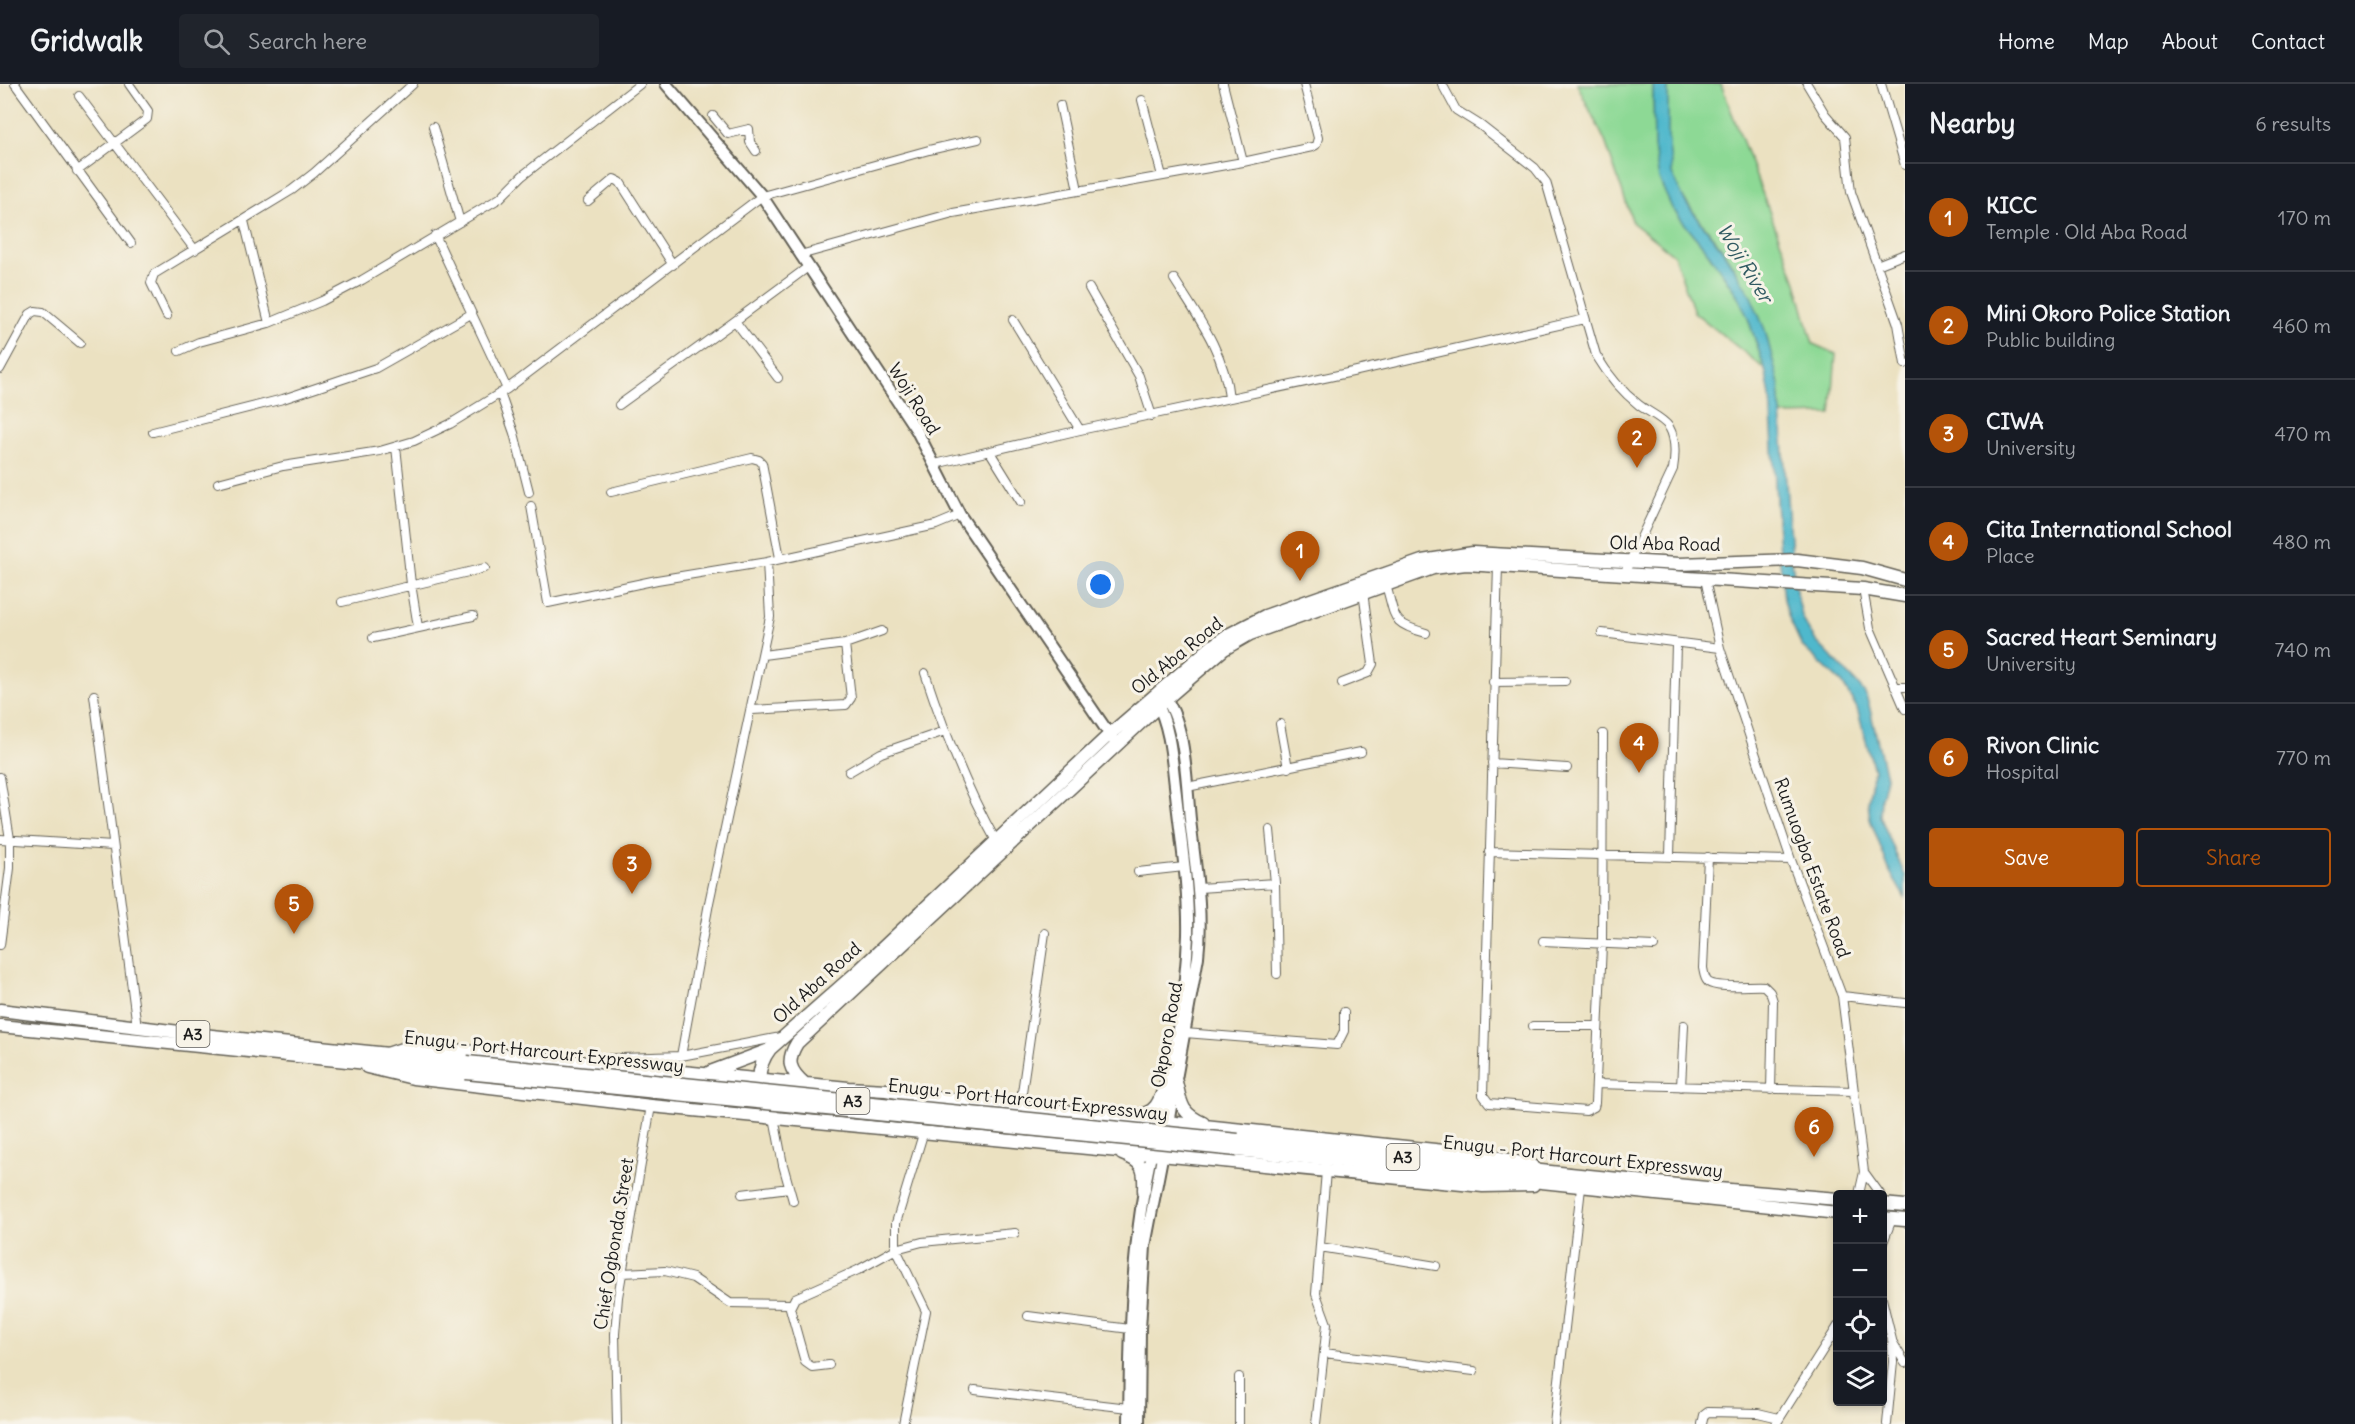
<!DOCTYPE html>
<html lang="en">
<head>
<meta charset="utf-8">
<style>
  :root { --surface:#171b24; --page:#20242c; --text:#f1f3f6; --muted:#9ea1a6; --line:#363941; --accent:#b45309 }
  body { margin:0; font-family:Delius,sans-serif; background:var(--page); color:var(--text) }
  .controls { position:absolute; right:18px; bottom:18px; display:grid; overflow:hidden; border-radius:6px; box-shadow:0 3px 9px #0003 }
  .controls button { width:54px; height:54px; display:grid; place-items:center; padding:0; border:0; border-bottom:2px solid var(--line); background:var(--surface); color:var(--text); font:30px sans-serif }
  .you { position:absolute; left:1101px; top:501px; width:21px; height:21px; margin:-15px; border:4px solid #fff; border-radius:50%; background:#1a73e8; box-shadow:0 0 0 9px #1a73e833 }
  .badge { display:grid; place-items:center; width:39px; height:39px; border-radius:50%; background:var(--accent); color:#fff; font-size:20px; font-weight:700 }
  .pin { position:absolute; translate:-50% -50px; filter:drop-shadow(0 2px 3px #0008) }
  .pin::after { content:''; position:absolute; top:32px; width:21px; height:18px; background:inherit; clip-path:polygon(0 0,100% 0,50% 100%) }
  .list { margin:0; padding:0; list-style:none }
  h2 { display:flex; justify-content:space-between; align-items:center; height:78px; margin:0; padding:0 24px; font-size:26px }
  h2 small { font-size:20px; font-weight:400; color:var(--muted) }
  .list li { display:grid; grid-template-columns:39px 1fr auto; gap:18px; align-items:center; box-sizing:border-box; height:108px; padding:0 24px; border-top:2px solid var(--line) }
  .list b { display:block; font-size:22px; white-space:nowrap }
  .list p { margin:0; font-size:20px; white-space:nowrap; color:var(--muted) }
  .list em { font-size:20px; font-style:normal; color:var(--muted) }
  .actions { display:flex; gap:12px; padding:18px 24px }
  .actions a { flex:1; padding:14px 0; border:2px solid var(--accent); border-radius:6px; text-align:center; font-size:21px; color:var(--accent) }
  .actions .main { background:var(--accent); color:#fff }
  .icon { flex:none; width:33px; height:33px; fill:none; stroke:currentColor; stroke-width:2; stroke-linecap:round; stroke-linejoin:round }
  .map { position:relative; flex:none; width:1905px; height:1340px; overflow:hidden }
  header { display:flex; align-items:center; gap:36px; box-sizing:border-box; height:84px; padding:0 30px; background:var(--surface); border-bottom:2px solid var(--line) }
  header strong { font-size:28px }
  nav { display:flex; gap:33px; margin-inline-start:auto; font-size:21px }
  .search { width:420px; height:54px; background:var(--page); display:flex; align-items:center; gap:15px; box-sizing:border-box; padding:0 21px; border-radius:6px; color:var(--muted); font-size:22px }
  main { display:flex }
  aside { flex:1; background:var(--surface) }
  .map>svg:first-child { display:block }
  .green { fill:#8dd995; stroke:#547a58; stroke-width:1.5 }
  .water { fill:#4fb8cc; stroke:#366a74; stroke-width:1.5 }
  .lines { fill:none; stroke-linecap:round; stroke-linejoin:round }
  .minor-casing { stroke:#646156; stroke-width:10 }
  .secondary-casing { stroke:#646156; stroke-width:14 }
  .primary-casing { stroke:#646156; stroke-width:15 }
  .trunk-casing { stroke:#646156; stroke-width:15 }
  .minor { stroke:#fff; stroke-width:8 }
  .secondary { stroke:#fff; stroke-width:10 }
  .primary { stroke:#fff; stroke-width:12 }
  .trunk { stroke:#fff; stroke-width:12 }
  .trunk-bridge-casing { stroke:#646156; stroke-width:15; stroke-linecap:butt }
  .trunk-bridge { stroke:#fff; stroke-width:12 }
  .labels { text-anchor:middle; stroke-width:6; stroke-linejoin:round; paint-order:stroke }
  .shield { fill:#f7f3e8; stroke:#5e5c59; stroke-width:1.5 }
  .shield-label { font-size:16px; font-weight:bold; fill:#1c1c1c }
  .street-label { font-size:18px; fill:#1c1c1c; stroke:#f7f3e8 }
  .water-label { font-size:20px; font-style:italic; fill:#305a62; stroke:#f7f3e8 }
</style>
</head>
<body>
<header>
<strong>Gridwalk</strong>
<div class="search"><svg class="icon" aria-label="search" viewBox="0 0 24 24"><circle cx="10" cy="10" r="6"/><path d="M15 15l6 6"/></svg>Search here</div>
<nav><a>Home</a><a>Map</a><a>About</a><a>Contact</a></nav>
</header>
<main>
<div class="map">
<svg width="1905" height="1340" viewBox="0 0 1905 1340">
  <rect width="100%" height="100%" fill="#f7f3e8"/>
  <filter id="ink" filterUnits="userSpaceOnUse"><feTurbulence type="fractalNoise" baseFrequency=".0167" numOctaves="2"/><feDisplacementMap in="SourceGraphic" scale="12" xChannelSelector="R" yChannelSelector="G"/><feConvolveMatrix kernelMatrix="1 2 1 2 8 2 1 2 1" color-interpolation-filters="sRGB"/></filter>
  <filter id="wash" filterUnits="userSpaceOnUse"><feTurbulence type="fractalNoise" baseFrequency=".008" numOctaves="4" result="noise"/><feDisplacementMap in="SourceGraphic" scale="24" xChannelSelector="R" yChannelSelector="G"/><feGaussianBlur stdDeviation="1.35" result="paint"/><feColorMatrix in="noise" values="0 0 0 0 0 0 0 0 0 0 0 0 0 0 0 0 0 1.4 0 .05"/><feComposite in="paint" operator="in"/></filter>
  <g filter="url(#wash)">
    <rect width="100%" height="100%" fill="#ebe1c1"/>
    <!-- green -->
    <path class="green" d="M1577,0H1653L1654,63L1709,170L1738,212L1748,234L1765,285L1694,228L1674,171L1633,139L1605,57Z
      M1668,0H1721L1796,198L1813,260L1836,270L1831,330L1781,331C1777,274 1754,211 1721,164C1705,140 1683,120 1672,92C1664,69 1668,25 1668,0Z"/>
    <!-- water -->
    <path class="water" d="M1653,0H1668V52L1672,90L1686,119L1721,164L1750,210L1765,246L1779,300L1791,469L1796,507L1802,532L1809,547L1816,557L1856,598L1865,609L1869,621L1886,693L1881,714L1880,732L1905,792V814L1890,788L1870,735L1868,718L1874,686L1857,624L1842,599L1802,562L1789,534L1784,515L1779,468L1770,312L1765,285L1748,234L1738,212L1709,170L1672,124L1659,95L1654,63Z"/>
  </g>
  <g filter="url(#ink)">
    <g class="lines">
      <!-- minor casing -->
      <g class="minor-casing">
        <path id="minor" d="M15,0L131,159
          M1223,0L1243,78
          M1442,0L1456,26L1480,41L1535,84L1546,98L1596,271C1608,291 1621,307 1639,321C1648,328 1663,334 1669,343C1676,355 1675,373 1673,385L1624,490
          M1807,0L1825,30L1845,53L1851,108L1898,240L1905,280
          M1881,0L1905,81
          M79,12L195,166
          M1142,16L1162,92
          M1060,21L1078,106
          M713,32L728,50L749,45L750,58L756,67
          M433,43L460,138
          M77,87L147,35L148,27L129,0
          M588,117L614,95L620,98L673,181
          M244,137L269,239
          M435,151L507,305
          M800,171L953,129L1243,78L1312,63L1316,61L1318,54L1304,0
          M1877,181L1905,170
          M1174,195C1198,233 1225,269 1229,314
          M1089,204L1139,292L1152,332
          M167,232L151,199L154,190L292,106L314,89L413,0
          M1013,236L1080,346
          M179,267L199,258L269,239L322,217L362,196L500,114L522,92L640,0
          M0,285L30,230L35,227L43,228L80,259
          M778,294L735,237L808,183
          M500,309L514,349L529,408
          M619,321L735,237
          M153,348L283,315L376,284L471,230
          M396,363L411,500L418,543
          M990,368L1021,418
          M935,380L1080,346L1357,287L1585,235
          M218,399L283,382L380,367L414,357L450,340L507,305L762,112L929,66L978,55
          M611,408L752,374L759,376L762,379L780,474
          M531,422L548,519L657,496L767,478L936,441L960,431
          M1498,481L1483,1011L1489,1019L1586,1027L1594,1023L1595,1019L1602,860L1603,650
          M1705,495L1720,564L1791,776L1842,912L1864,1088L1859,1110
          M1386,501C1396,534 1390,539 1426,549
          M1863,505L1870,544L1905,625
          M342,518L485,484
          M1602,549L1720,564
          M373,554L473,532
          M763,571L845,560L882,547
          M925,589C944,647 966,704 996,757
          M1493,598L1565,597
          M1342,599L1368,589L1373,580L1363,508
          M1895,603H1905
          M94,611L137,943
          M752,626L846,621L851,614L845,560
          M1280,640L1288,684
          M1492,679L1567,684
          M849,688L881,669L945,647
          M0,693L10,755V784L0,861
          M1187,703L1361,668
          M1270,746L1275,799L1277,890
          M0,755L113,762
          M1489,768L1791,776
          M1670,772L1676,560
          M1708,773L1703,884C1704,888 1704,894 1708,898C1717,905 1752,901 1764,902L1770,908L1773,917L1771,1006
          M1138,788L1184,783
          M1199,804L1275,799
          M1543,857L1654,862
          M1842,912L1905,919
          M1533,942H1598
          M1185,949L1337,961L1344,947V928
          M681,972L709,819L770,533L767,478
          M593,975L681,972L781,953
          M1596,1000L1854,1007
          M1681,1003L1684,941
          M1020,1022L1045,849
          M774,1033L783,1081L793,1117
          M1864,1088L1880,1110
          M742,1110L789,1104
          M1882,1161L1892,1135
          M1320,1163L1436,1182
          M622,1189L665,1187L693,1194L730,1219L791,1220
          M1882,1215L1892,1256L1893,1278L1887,1340
          M1028,1232L1130,1245
          M1892,1257L1905,1279
          M1324,1269L1474,1287
          M829,1281L812,1283L805,1278L790,1224L795,1214L858,1186L896,1165L922,1158L1015,1149
          M975,1306L1129,1324
          M617,1340L615,1250L618,1213L651,1022
          M903,1340L926,1227L896,1165V1139L924,1047
          M1239,1340V1293
          M1316,1340L1327,1240L1316,1210L1326,1087
          M1554,1340L1581,1104
          M1702,1340L1704,1331L1708,1328L1758,1329L1779,1334
          M1776,1340L1838,1242"/>
      </g>
      <!-- secondary casing -->
      <g class="secondary-casing">
        <path id="secondary" d="M666,0L762,112L917,347L960,431L1114,657
          M1162,610C1188,638 1186,707 1191,744C1196,787 1203,830 1198,873L1167,1045
          M1156,617C1171,644 1172,679 1176,710C1181,757 1189,804 1188,851C1186,915 1172,982 1157,1045
          M1129,1340C1130,1247 1131,1154 1153,1063
          M1139,1340L1140,1245L1145,1162L1164,1063"/>
      </g>
      <!-- primary casing -->
      <g class="primary-casing">
        <path id="primary" d="M387,970L411,962L848,1004L886,1006L919,1012L1492,1072L1533,1082
          M367,983L413,994L651,1022L1483,1102L1533,1101
          M710,988L769,966
          M1176,998C1181,1020 1181,1029 1203,1039
          M805,1000C789,986 786,977 797,959L1166,615L1224,565L1250,550L1433,484L1466,480L1863,505L1905,512
          M1138,1031C1157,1029 1160,1016 1166,999
          M774,1033C758,1013 753,987 770,965L857,888L1109,651L1211,563L1228,551L1265,532L1422,477L1473,469L1680,480L1797,476L1862,484L1905,496
          M1122,1070C1143,1078 1145,1084 1144,1106"/>
      </g>
      <!-- trunk casing -->
      <g class="trunk-casing">
        <path id="trunk" d="M0,926L212,952L467,978
          M0,942L466,989
          M1238,1056L1706,1104L1838,1115
          M1237,1066L1838,1129
          M1882,1120L1905,1122
          M1882,1134L1905,1136"/>
      </g>
      <!-- minor -->
      <use href="#minor" class="minor"/>
      <!-- secondary -->
      <use href="#secondary" class="secondary"/>
      <!-- primary -->
      <use href="#primary" class="primary"/>
      <!-- trunk -->
      <use href="#trunk" class="trunk"/>
      <!-- trunk-bridge casing -->
      <g class="trunk-bridge-casing">
        <path id="trunk-bridge" d="M467,978L1238,1056
          M466,989L1237,1066"/>
      </g>
      <!-- trunk-bridge -->
      <use href="#trunk-bridge" class="trunk-bridge"/>
    </g>
  </g>
  <g class="labels">
    <!-- shield labels -->
    <g class="shield">
      <rect x="176.5" y="937" width="33" height="26" rx="4.5"/>
      <rect x="836.5" y="1004" width="33" height="26" rx="4.5"/>
      <rect x="1386.5" y="1060" width="33" height="26" rx="4.5"/>
    </g>
    <g class="shield-label">
      <text x="193" y="956">A3</text>
      <text x="853" y="1023">A3</text>
      <text x="1403" y="1079">A3</text>
    </g>
    <!-- street labels -->
    <g class="street-label">
      <text transform="translate(914 315) rotate(58)" y="6">Woji Road</text>
      <text transform="translate(1665 460) rotate(1)" y="6">Old Aba Road</text>
      <text transform="translate(1177 572) rotate(-39)" y="6">Old Aba Road</text>
      <text transform="translate(1812 784) rotate(70)" y="6">Rumuogba Estate Road</text>
      <text transform="translate(817 899) rotate(-42)" y="6">Old Aba Road</text>
      <text transform="translate(1167 951) rotate(-80)" y="6">Okporo Road</text>
      <text transform="translate(544 968) rotate(6)" y="6">Enugu - Port Harcourt Expressway</text>
      <text transform="translate(1028 1016) rotate(6)" y="6">Enugu - Port Harcourt Expressway</text>
      <text transform="translate(1583 1073) rotate(6)" y="6">Enugu - Port Harcourt Expressway</text>
      <text transform="translate(614 1160) rotate(-81)" y="6">Chief Ogbonda Street</text>
    </g>
    <!-- water labels -->
    <g class="water-label">
      <text transform="translate(1745 179) rotate(59)" y="7">Woji River</text>
    </g>
  </g>
</svg>
<div class="controls">
<button>+</button>
<button>−</button>
<button><svg class="icon" aria-label="locate" viewBox="0 0 24 24"><circle cx="12" cy="12" r="6"/><path d="M12 2v4M12 18v4M2 12h4M18 12h4"/></svg></button>
<button><svg class="icon" aria-label="layers" viewBox="0 0 24 24"><path d="M12 4l9 5-9 5-9-5zM3 14l9 5 9-5"/></svg></button>
</div>
<div class="you"></div>
<div class="pin badge" style="left:1300px;top:497px">1</div>
<div class="pin badge" style="left:1637px;top:384px">2</div>
<div class="pin badge" style="left:632px;top:810px">3</div>
<div class="pin badge" style="left:1639px;top:689px">4</div>
<div class="pin badge" style="left:294px;top:850px">5</div>
<div class="pin badge" style="left:1814px;top:1073px">6</div>
</div>
<aside>
<h2>Nearby<small>6 results</small></h2>
<ul class="list">
<li><span class="badge">1</span><div><b>KICC</b><p>Temple · Old Aba Road</p></div><em>170 m</em></li>
<li><span class="badge">2</span><div><b>Mini Okoro Police Station</b><p>Public building</p></div><em>460 m</em></li>
<li><span class="badge">3</span><div><b>CIWA</b><p>University</p></div><em>470 m</em></li>
<li><span class="badge">4</span><div><b>Cita International School</b><p>Place</p></div><em>480 m</em></li>
<li><span class="badge">5</span><div><b>Sacred Heart Seminary</b><p>University</p></div><em>740 m</em></li>
<li><span class="badge">6</span><div><b>Rivon Clinic</b><p>Hospital</p></div><em>770 m</em></li>
</ul>
<div class="actions"><a class="main">Save</a><a>Share</a></div>
</aside>
</main>
</body>
</html>
